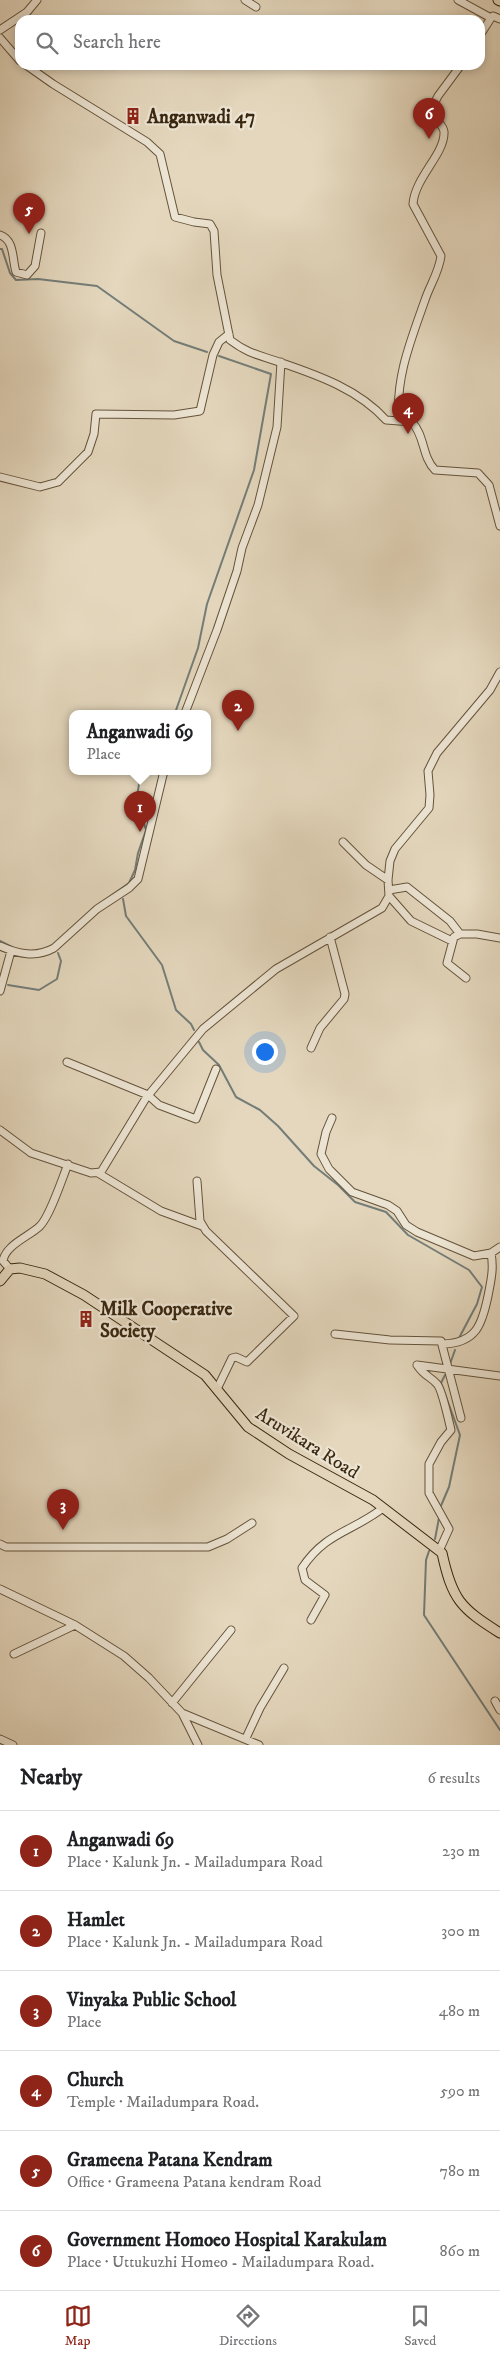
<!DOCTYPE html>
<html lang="en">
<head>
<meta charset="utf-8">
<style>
  :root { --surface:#fff; --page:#f6f6f6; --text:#202124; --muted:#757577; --line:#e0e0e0; --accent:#8f2418 }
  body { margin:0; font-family:"IM FELL DW Pica",serif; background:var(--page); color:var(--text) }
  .you { position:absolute; left:264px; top:1051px; width:18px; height:18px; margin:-12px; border:4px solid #fff; border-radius:50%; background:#1a73e8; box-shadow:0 0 0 8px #1a73e833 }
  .badge { display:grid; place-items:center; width:32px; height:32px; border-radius:50%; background:var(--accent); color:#fff; font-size:16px; font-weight:700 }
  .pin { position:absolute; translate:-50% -41px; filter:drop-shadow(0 1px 2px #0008) }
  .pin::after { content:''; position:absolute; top:26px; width:18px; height:15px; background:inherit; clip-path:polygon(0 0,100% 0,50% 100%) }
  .popup { position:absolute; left:69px; top:710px; width:142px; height:65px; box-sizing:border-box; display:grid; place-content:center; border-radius:10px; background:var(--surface); filter:drop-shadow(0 1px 4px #0005); font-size:16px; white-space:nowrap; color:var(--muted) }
  .popup b { font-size:19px; color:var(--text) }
  .popup::after { content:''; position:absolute; left:50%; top:100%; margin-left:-10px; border:10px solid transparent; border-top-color:var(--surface) }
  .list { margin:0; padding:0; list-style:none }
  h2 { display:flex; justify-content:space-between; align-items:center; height:65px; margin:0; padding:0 20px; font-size:21px }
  h2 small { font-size:16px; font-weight:400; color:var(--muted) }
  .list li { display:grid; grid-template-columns:32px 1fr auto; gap:15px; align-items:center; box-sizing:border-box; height:80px; padding:0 20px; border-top:1px solid var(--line) }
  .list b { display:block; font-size:19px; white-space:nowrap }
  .list p { margin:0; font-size:16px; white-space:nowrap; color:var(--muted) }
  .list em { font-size:16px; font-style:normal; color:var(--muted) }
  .icon { flex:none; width:28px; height:28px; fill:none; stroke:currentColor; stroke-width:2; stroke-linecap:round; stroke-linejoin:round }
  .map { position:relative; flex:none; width:500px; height:1745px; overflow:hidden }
  .search { position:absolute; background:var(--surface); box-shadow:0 2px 8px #0003; left:15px; right:15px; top:15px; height:55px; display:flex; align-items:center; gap:12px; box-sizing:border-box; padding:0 18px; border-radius:15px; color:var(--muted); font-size:19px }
  .sheet { height:545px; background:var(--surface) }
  nav { display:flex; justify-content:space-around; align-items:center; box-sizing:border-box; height:70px; border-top:1px solid var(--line); background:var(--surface); font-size:14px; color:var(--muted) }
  nav a { display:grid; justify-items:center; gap:2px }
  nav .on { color:var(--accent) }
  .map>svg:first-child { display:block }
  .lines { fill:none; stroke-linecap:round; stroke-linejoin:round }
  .stream { stroke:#747d78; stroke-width:2 }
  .minor-casing { stroke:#64533b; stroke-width:9 }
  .major-casing { stroke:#392710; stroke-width:11 }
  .minor { stroke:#ede5d4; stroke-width:7 }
  .major { stroke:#e4d7bd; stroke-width:9 }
  .labels { text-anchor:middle; stroke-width:4.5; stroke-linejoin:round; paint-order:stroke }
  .poi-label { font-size:19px; font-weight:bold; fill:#392710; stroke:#ede5d4; text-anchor:start }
  .street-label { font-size:19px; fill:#392710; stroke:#ede5d4 }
</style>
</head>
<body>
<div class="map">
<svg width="500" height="1745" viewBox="0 0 500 1745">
  <rect width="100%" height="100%" fill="#e4d7bd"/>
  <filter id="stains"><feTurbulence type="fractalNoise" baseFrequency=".004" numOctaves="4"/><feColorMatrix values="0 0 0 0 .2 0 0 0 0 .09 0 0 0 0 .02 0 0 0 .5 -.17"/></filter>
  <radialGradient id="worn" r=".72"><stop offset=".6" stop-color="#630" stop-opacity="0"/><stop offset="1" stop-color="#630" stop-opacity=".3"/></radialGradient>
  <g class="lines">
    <!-- stream -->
    <path class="stream" d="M0,249H2L10,273L16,280L38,279L97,286L174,341L207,352
      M175,713L198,648L207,604L254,470L271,374L219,356
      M135,809L139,784L150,771
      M123,899L126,916L162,965L176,1010L191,1024L194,1030
      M92,909L129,883L135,870L138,853L146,830L143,820L134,818V816
      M0,941L14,948
      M8,985L39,990L57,979L61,961L58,953
      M199,1042L203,1050L219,1065L236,1097L260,1110L278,1126L314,1166L338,1185L355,1202L386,1212L408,1235L469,1270L482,1287L477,1304L459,1338
      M450,1364L455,1350
      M440,1508L449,1487L460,1435L441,1383L445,1375
      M435,1539L439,1518
      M429,1551L426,1560L424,1615L500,1730"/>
    <!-- minor casing -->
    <g class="minor-casing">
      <path id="minor" d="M245,0L256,7
        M458,0L491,18
        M491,18L493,16L500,19
        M0,30L27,12L37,0
        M480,35L491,18
        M0,38L20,61
        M26,65L53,84L147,142L160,154L175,217L194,222L210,224L214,231L217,275L230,340C250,355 260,355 282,363C320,376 359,390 386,420L412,422C425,436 422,457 435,470L478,473L489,485L500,526
        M0,235C15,240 12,260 16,272L27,275L35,266L41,233
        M399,421C395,378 411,340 425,300C430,285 439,272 441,256L413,204C415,177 445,154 444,132C444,126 436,120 433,115L434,104L438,96L461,65
        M0,477L40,487L58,482L88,452L94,434L96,414L174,415L200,411L213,355L219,342L229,334
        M185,713L217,630L237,571L242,548L258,505L277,427L281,362
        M343,842L366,865L388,880
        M389,890L407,887L450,921L460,934H477L500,938
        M389,896L411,921L452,941
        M460,934L454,937L447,963L466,978
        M0,946C18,954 36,958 54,948L97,909L129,888L138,879L164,771
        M0,991L11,951
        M311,1048L320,1028L344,999L345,994L330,937
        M67,1062L148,1095L159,1105L196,1119L216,1069
        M332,1118L326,1132L321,1154L329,1169L352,1192L388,1205L397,1211L406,1225L417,1232L474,1256L491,1253L500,1247
        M0,1130L31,1153L91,1173L101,1172L146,1098L203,1029L276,969L382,908L389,896L388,880L390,861L395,849L429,808L430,795L428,771L437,753L490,690L500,672
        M98,1173L161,1211L202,1226
        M197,1181L200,1221L206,1231L294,1316L247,1362L236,1357L232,1358L217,1389
        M10,1269L3,1261C5,1245 30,1236 40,1226C50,1216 62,1179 68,1164
        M335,1334L390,1340L441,1341L461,1418
        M443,1344C476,1343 482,1325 488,1296C491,1280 494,1269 491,1253
        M417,1365C425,1377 430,1376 437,1384C442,1389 449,1422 451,1430L441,1442L429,1464V1493L449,1529L439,1551
        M417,1365L500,1376
        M0,1544L6,1547H208L227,1539L252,1523
        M0,1589L75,1625L124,1656L149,1678L182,1713L198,1745
        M311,1620L325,1595L305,1580L302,1568C326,1532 352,1532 383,1508
        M14,1654L75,1625
        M495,1701L500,1710
        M172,1703L231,1630
        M182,1713L259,1745
        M246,1738L260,1708L284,1668
        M0,1739L13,1745"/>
    </g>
    <!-- major casing -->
    <g class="major-casing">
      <path id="major" d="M498,0L500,1
        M0,1281L10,1269L20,1268L45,1274L84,1295L205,1375L248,1427L289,1454L373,1500L442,1553C452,1599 460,1608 500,1633"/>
    </g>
    <!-- minor -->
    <use href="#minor" class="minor"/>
    <!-- major -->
    <use href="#major" class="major"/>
  </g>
  <!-- icons -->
  <defs>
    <g id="building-bare" transform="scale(1.35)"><path d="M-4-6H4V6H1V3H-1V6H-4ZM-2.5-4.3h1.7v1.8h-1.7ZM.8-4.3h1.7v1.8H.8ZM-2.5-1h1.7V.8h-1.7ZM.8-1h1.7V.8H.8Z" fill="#8f2418" stroke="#ede5d4" stroke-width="2.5" paint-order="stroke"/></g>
  </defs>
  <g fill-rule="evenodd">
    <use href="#building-bare" x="133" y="116"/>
    <use href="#building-bare" x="86" y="1319"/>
  </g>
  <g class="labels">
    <!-- poi labels -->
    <g class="poi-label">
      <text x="147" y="123">Anganwadi 47</text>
      <text x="100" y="1315">Milk Cooperative<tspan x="100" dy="22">Society</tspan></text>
    </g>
    <!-- street labels -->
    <g class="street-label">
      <text transform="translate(308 1442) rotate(32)" y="7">Aruvikara Road</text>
    </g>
  </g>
  <rect width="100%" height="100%" filter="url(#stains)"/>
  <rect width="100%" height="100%" fill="url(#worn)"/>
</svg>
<div class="you"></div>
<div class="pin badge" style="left:140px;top:832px">1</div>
<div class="popup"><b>Anganwadi 69</b>Place</div>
<div class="pin badge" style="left:238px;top:731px">2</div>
<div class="pin badge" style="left:63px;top:1530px">3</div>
<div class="pin badge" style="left:408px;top:434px">4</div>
<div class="pin badge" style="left:29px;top:234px">5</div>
<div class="pin badge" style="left:429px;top:139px">6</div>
<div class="search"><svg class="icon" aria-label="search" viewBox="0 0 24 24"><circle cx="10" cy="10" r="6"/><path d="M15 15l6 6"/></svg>Search here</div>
</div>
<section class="sheet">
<h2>Nearby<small>6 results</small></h2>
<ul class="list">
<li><span class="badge">1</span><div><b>Anganwadi 69</b><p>Place · Kalunk Jn. - Mailadumpara Road</p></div><em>230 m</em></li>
<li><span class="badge">2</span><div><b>Hamlet</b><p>Place · Kalunk Jn. - Mailadumpara Road</p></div><em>300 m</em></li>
<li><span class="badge">3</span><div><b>Vinyaka Public School</b><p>Place</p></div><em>480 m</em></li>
<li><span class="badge">4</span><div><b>Church</b><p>Temple · Mailadumpara Road.</p></div><em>590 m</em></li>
<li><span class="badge">5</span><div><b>Grameena Patana Kendram</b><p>Office · Grameena Patana kendram Road</p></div><em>780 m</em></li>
<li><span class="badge">6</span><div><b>Government Homoeo Hospital Karakulam</b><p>Place · Uttukuzhi Homeo - Mailadumpara Road.</p></div><em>860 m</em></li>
</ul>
</section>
<nav>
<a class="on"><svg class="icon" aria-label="map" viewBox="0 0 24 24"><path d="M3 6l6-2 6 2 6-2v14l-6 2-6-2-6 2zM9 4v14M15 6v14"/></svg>Map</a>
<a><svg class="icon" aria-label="directions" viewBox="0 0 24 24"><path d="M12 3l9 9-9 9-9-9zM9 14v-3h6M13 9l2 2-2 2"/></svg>Directions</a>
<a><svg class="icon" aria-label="saved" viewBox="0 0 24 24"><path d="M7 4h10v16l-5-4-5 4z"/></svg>Saved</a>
</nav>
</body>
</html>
